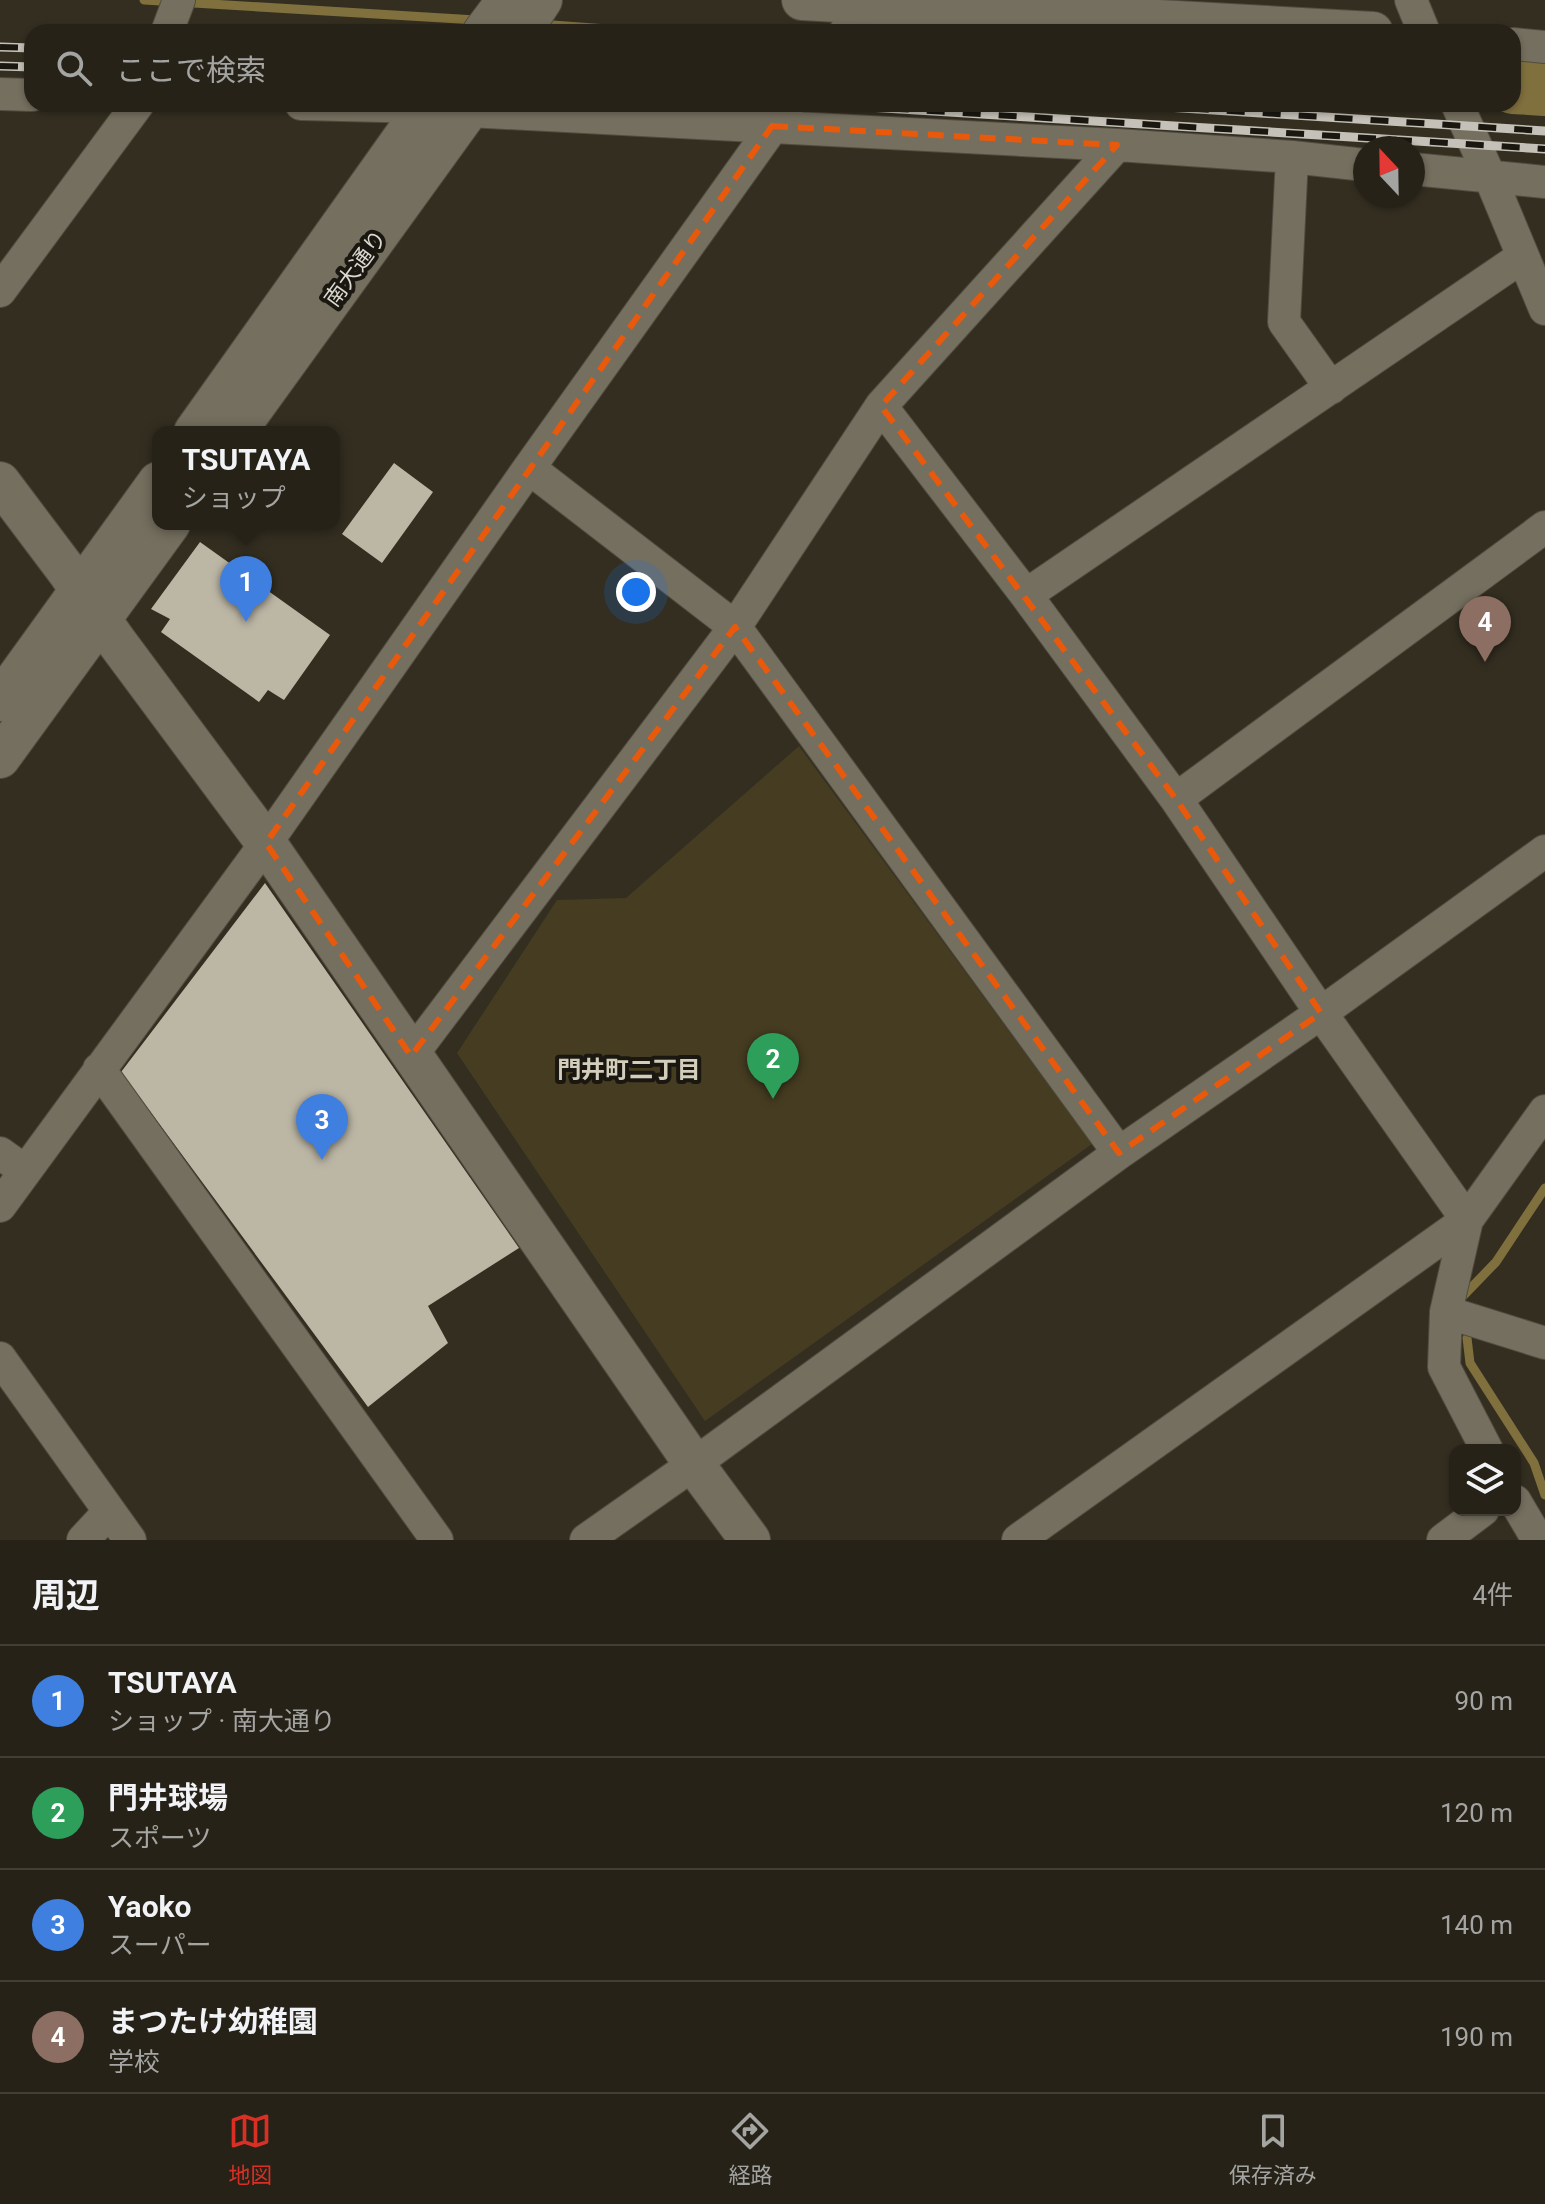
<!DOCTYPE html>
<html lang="ja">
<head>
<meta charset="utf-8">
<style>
  :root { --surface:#262218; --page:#322f25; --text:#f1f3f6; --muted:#a4a4a2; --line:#423f37; --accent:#d93025 }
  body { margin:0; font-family:Roboto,"Noto Sans JP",sans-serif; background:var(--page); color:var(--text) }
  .controls { position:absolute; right:24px; bottom:24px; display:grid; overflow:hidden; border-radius:16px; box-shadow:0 2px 6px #0004 }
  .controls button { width:72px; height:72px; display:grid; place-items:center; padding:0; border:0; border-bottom:2px solid var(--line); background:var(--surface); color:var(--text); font:40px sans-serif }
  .compass { position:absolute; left:1353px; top:136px; width:72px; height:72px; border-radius:50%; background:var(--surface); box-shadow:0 2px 6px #0004; rotate:338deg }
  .you { position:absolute; left:636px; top:592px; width:28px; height:28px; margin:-20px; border:6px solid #fff; border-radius:50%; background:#1a73e8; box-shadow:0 0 0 12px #1a73e833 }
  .badge { display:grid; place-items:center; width:52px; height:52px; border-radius:50%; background:var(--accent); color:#fff; font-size:26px; font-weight:700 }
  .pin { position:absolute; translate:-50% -66px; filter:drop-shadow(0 2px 4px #0008) }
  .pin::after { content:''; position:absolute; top:42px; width:28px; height:24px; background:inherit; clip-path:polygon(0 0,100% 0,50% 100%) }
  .popup { position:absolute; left:152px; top:426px; width:188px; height:104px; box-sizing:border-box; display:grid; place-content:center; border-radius:16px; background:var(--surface); filter:drop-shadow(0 2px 6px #0005); font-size:26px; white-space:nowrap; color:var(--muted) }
  .popup b { font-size:30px; color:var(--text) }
  .popup::after { content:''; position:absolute; left:50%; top:100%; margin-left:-16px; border:16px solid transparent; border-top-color:var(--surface) }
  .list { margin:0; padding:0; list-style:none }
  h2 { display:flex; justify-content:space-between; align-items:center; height:104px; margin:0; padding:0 32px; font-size:34px }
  h2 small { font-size:26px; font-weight:400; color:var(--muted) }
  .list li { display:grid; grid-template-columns:52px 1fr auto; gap:24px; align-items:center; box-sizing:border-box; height:112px; padding:0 32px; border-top:2px solid var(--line) }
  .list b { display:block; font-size:30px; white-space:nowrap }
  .list p { margin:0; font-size:26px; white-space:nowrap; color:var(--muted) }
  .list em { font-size:26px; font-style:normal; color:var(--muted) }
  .icon { flex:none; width:44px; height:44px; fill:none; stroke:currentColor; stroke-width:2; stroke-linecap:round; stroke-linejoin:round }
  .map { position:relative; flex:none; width:1545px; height:1540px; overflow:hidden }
  .search { position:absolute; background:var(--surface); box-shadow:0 2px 6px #0004; left:24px; right:24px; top:24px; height:88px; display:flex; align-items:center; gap:20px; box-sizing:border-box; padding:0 28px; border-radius:24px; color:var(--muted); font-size:30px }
  .sheet { height:552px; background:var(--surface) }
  nav { display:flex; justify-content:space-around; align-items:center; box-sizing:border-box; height:112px; border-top:2px solid var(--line); background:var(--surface); font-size:22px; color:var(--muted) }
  nav a { display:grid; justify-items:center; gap:4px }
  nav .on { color:var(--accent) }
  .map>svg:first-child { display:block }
  .green { fill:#453c21 }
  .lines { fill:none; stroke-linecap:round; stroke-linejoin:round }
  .stream { stroke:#80703e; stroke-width:9 }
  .river { stroke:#80703e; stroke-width:54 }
  .building { fill:#bcb6a5 }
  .minor-casing { stroke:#514c40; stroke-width:34 }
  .tertiary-casing { stroke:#514c40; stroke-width:42 }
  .minor { stroke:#756f5f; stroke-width:32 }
  .tertiary { stroke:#756f5f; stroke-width:40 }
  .rail-casing { stroke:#c5c1b8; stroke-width:9 }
  .rail { stroke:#191710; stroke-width:6; stroke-dasharray:18; stroke-linecap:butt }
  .marked { fill:none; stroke:#e8590c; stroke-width:6; stroke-dasharray:16 10; stroke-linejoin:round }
  .labels { text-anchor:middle; stroke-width:8; stroke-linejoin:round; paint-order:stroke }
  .street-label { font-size:22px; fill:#dbd8cf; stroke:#191710 }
  .neighbourhood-label { font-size:24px; font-weight:bold; fill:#d3cdbb; stroke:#191710 }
</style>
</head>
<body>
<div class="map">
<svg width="1545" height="1540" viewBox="0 0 1545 1540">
  <rect width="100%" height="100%" fill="#332e20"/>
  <!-- green -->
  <path class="green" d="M799,746L1092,1144L705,1421L457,1053L557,900L626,898Z"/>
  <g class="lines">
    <!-- stream -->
    <path class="stream" d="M144,0L476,20
      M539,24L648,32
      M1464,1295L1496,1262L1545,1188
      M1467,1338L1470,1363L1534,1463L1545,1495"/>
    <!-- river -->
    <path class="river" d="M1513,87L1545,89"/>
  </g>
  <!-- building -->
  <path class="building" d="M394,463L433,492L382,563L342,534Z
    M200,542L330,635L284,700L268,690L259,702L161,632L170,619L151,609Z
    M265,883L519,1248L428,1306L448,1343L368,1407L121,1072Z"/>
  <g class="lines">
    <!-- minor casing -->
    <g class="minor-casing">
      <path id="minor" d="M1411,0L1424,32
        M167,32L179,0
        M845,32L869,0
        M1513,44L1545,47
        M0,94L32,95
        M301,104L425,107
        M1457,104L1490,177L1545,309
        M469,111L1117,145L1292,157L1365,165
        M1292,157L1284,322L1331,388
        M1413,169L1545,182
        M0,291L138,104
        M881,406L1026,595L1176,799L1321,1013L1467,1220L1446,1312L1444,1367L1487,1450
        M529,468L735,627L1119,1153
        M1026,595L1522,257
        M1176,799L1545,527
        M411,1056L735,627L881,406L1117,145
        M99,1069L437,1540
        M0,1153L25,1171
        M0,1206L266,843L529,468L789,104
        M1446,1312L1545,1343
        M0,1358L130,1540
        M1515,1501L1538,1540
        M83,1540L109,1512
        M586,1540L694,1464L1119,1153L1321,1013L1545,851
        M1018,1540L1467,1220L1545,1111
        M1443,1540L1483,1510"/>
    </g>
    <!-- tertiary casing -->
    <g class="tertiary-casing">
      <path id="tertiary" d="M802,0L1373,32
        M483,32L507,0
        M521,32L542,0
        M194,432L427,104
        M236,432L473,104
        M0,482L67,571L116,641L266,843L694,1464L750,1540
        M0,701L158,482
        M0,758L170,524"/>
    </g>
    <!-- minor -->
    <use href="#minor" class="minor"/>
    <!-- tertiary -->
    <use href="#tertiary" class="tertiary"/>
    <!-- rail casing -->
    <g class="rail-casing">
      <path id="rail" d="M0,47L32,48
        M0,66L32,67
        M819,104L1545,149
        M1119,104L1545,131"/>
    </g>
    <!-- rail -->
    <use href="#rail" class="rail"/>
  </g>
  <!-- marked area -->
  <path class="marked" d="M772,126L1117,145L881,406L1176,799L1321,1013L1119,1153L735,627L411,1056L266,843Z"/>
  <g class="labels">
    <!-- street labels -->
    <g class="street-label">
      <text transform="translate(355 268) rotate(-54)" y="8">南大通り</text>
    </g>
    <!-- neighbourhood labels -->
    <g class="neighbourhood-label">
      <text x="629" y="1078">門井町二丁目</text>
    </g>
  </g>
</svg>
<div class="controls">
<button><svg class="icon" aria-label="layers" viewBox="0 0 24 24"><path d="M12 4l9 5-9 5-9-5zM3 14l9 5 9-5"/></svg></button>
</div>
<svg class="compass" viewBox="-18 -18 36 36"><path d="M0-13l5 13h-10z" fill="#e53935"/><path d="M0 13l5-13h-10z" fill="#a4a4a2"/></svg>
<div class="you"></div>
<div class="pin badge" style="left:246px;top:622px;background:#3f7fe0">1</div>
<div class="popup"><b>TSUTAYA</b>ショップ</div>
<div class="pin badge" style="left:773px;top:1099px;background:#2e9e5b">2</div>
<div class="pin badge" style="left:322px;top:1160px;background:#3f7fe0">3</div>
<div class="pin badge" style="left:1485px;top:662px;background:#8d6e63">4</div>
<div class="search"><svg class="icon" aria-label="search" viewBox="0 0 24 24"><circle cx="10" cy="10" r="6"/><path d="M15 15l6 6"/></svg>ここで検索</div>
</div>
<section class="sheet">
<h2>周辺<small>4件</small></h2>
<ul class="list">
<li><span class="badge" style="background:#3f7fe0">1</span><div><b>TSUTAYA</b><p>ショップ · 南大通り</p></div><em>90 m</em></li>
<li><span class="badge" style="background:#2e9e5b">2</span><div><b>門井球場</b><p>スポーツ</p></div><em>120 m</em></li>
<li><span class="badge" style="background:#3f7fe0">3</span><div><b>Yaoko</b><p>スーパー</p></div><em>140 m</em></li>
<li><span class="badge" style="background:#8d6e63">4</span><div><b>まつたけ幼稚園</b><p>学校</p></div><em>190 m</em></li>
</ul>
</section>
<nav>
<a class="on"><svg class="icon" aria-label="map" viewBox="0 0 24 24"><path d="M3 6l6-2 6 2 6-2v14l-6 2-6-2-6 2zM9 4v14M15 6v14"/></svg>地図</a>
<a><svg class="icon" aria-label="directions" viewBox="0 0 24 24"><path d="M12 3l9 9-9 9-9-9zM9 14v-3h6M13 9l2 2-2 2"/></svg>経路</a>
<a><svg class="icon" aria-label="saved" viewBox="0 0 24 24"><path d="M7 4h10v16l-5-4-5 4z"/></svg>保存済み</a>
</nav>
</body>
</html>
